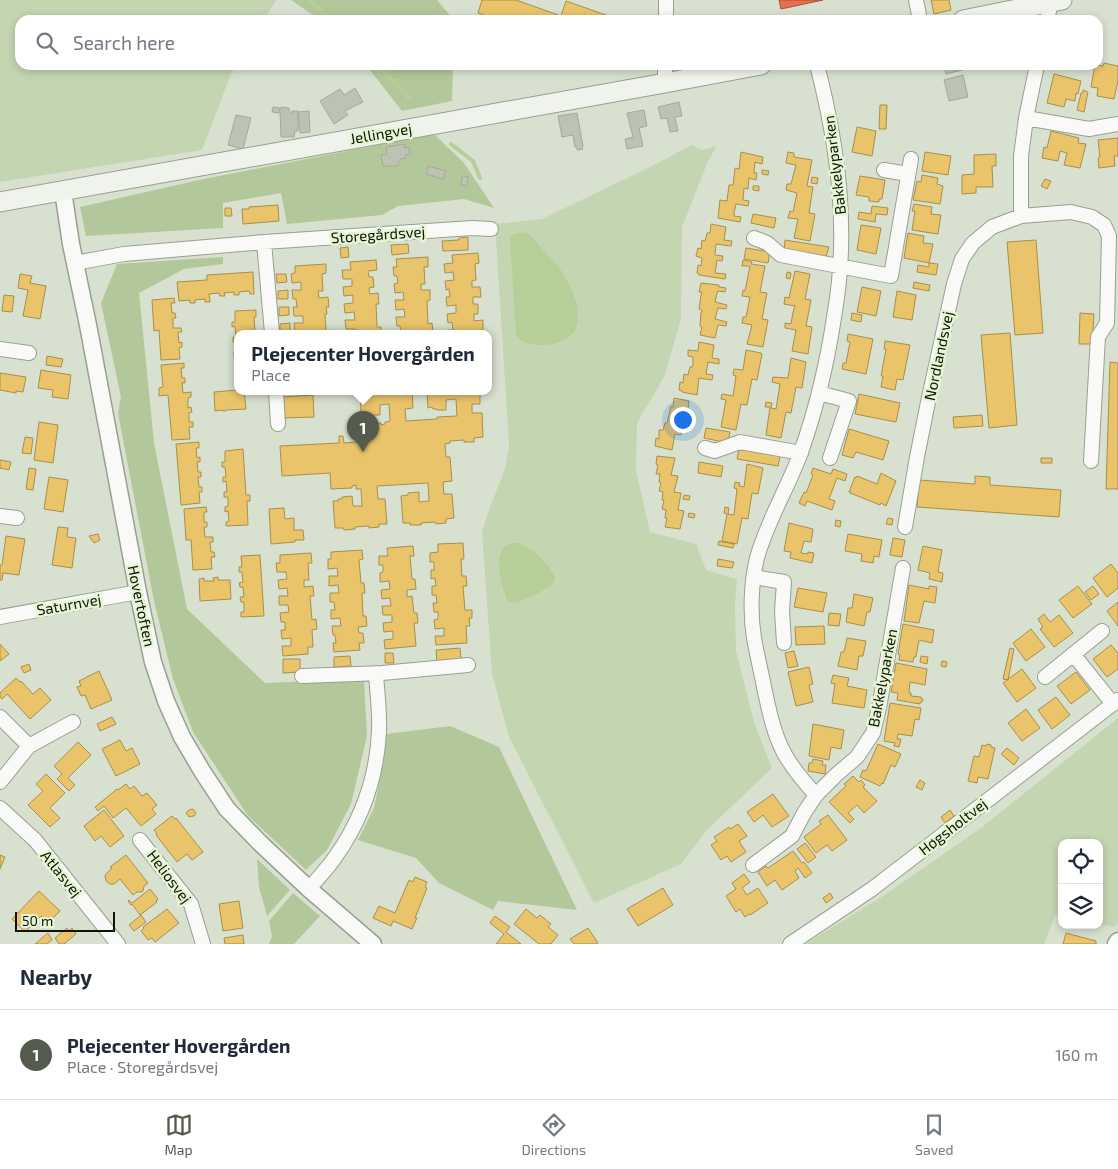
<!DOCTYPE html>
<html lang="en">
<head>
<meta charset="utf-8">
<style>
  :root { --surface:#fff; --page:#f6f6f7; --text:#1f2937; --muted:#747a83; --line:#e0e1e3; --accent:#555b4d }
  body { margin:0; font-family:"Exo 2",sans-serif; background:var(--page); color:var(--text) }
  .controls { position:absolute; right:15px; bottom:15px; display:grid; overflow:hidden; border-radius:10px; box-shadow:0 2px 8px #0003 }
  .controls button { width:45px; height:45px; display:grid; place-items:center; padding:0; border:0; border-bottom:1px solid var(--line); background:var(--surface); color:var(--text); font:25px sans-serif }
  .scale { position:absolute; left:15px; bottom:12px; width:100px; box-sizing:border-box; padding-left:5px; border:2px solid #0e1307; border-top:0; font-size:14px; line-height:18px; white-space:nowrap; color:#0e1307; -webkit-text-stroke:4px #e6f6d4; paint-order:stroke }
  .you { position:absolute; left:682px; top:419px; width:18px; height:18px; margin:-12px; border:4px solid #fff; border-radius:50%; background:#1a73e8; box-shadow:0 0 0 8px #1a73e833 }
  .badge { display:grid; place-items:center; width:32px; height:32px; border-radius:50%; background:var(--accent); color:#fff; font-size:16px; font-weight:700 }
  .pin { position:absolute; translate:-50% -41px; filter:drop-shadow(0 1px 2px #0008) }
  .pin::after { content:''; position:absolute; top:26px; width:18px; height:15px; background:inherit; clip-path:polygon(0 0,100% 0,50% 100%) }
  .popup { position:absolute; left:234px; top:330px; width:258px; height:65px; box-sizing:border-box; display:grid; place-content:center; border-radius:10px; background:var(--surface); filter:drop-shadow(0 1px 4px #0005); font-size:16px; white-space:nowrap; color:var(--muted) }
  .popup b { font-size:19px; color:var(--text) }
  .popup::after { content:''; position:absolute; left:50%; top:100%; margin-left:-10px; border:10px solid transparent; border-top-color:var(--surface) }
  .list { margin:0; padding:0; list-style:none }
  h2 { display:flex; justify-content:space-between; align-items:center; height:65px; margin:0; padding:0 20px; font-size:21px }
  h2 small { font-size:16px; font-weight:400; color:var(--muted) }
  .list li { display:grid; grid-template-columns:32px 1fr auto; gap:15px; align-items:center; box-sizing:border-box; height:90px; padding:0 20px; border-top:1px solid var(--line) }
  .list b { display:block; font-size:19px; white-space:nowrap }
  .list p { margin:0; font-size:16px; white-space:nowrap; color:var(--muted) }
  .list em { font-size:16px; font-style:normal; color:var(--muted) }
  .icon { flex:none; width:28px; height:28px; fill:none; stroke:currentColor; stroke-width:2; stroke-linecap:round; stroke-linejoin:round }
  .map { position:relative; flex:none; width:1118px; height:944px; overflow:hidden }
  .search { position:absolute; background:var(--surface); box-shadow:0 2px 8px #0003; left:15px; right:15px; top:15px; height:55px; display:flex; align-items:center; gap:12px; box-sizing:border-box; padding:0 18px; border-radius:15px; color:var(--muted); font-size:19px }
  .sheet { height:155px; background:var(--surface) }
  nav { display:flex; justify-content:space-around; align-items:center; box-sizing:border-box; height:70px; border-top:1px solid var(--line); background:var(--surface); font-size:14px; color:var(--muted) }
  nav a { display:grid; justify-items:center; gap:2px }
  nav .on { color:var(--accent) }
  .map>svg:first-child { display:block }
  .green { fill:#c4d5b2 }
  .forest { fill:#b3c89a }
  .water { fill:#b6cf99 }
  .homes { fill:#e9c46a; stroke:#a78f4c }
  .shops { fill:#e76f51; stroke:#a6533b }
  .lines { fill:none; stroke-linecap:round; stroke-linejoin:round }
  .stream { stroke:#b6cf99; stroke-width:4 }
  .building { fill:#bcc3b5; stroke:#a3aa9b }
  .minor-casing { stroke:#989f91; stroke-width:16 }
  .tertiary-casing { stroke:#989f91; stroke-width:19 }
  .secondary-casing { stroke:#989f91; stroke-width:21 }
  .minor { stroke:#f9faf8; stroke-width:14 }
  .tertiary { stroke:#f9faf8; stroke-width:16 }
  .secondary { stroke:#eff3eb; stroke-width:19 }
  .labels { text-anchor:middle; stroke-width:5; stroke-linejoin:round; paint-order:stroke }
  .street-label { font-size:15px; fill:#0e1307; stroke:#e6f6d4 }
</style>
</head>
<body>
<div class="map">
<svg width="1118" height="944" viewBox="0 0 1118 944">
  <rect width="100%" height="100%" fill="#d8e1cf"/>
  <!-- green -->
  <path class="green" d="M0,0H276L264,20H20V65H237L231,74L202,150L0,182Z
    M692,145L703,150L717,146L708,161L682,227L681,319L665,375L637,423L636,470L650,532L696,544L706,570L737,579L735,606L736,651L754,722L772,768L707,830L681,864L594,903L509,737L492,674L482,532L490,507L505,469L509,445L495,224L542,219L652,166Z
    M1118,718V923L1115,927L1099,924V843H1062V916L1055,915L1044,944H805L880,898L981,828Z"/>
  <!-- forest -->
  <path class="forest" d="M291,0H437L454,20H320Z
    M366,65H453L452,101L402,111Z
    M434,134L464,163L494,208L464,199L398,206L382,215L287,224L281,193L223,203V228L86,236L80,207L199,180Z
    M223,257V264L184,269L139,293L154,443L187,609L265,683L364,679L367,736L351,804L327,850L306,870L248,816L193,732L173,679L154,601L118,413L121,397L101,303L117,264Z
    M450,726L499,747L577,910L498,901L493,910L439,883L416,858L358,840L374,808L384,760L386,734Z
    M257,859L290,890L267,916L259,887Z
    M293,893L320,916L294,944H269L272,936L269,921Z"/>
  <!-- water -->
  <path class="water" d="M517,233C520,233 525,232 528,234C533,237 540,246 544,251C548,255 553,260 557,265C571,282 592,326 565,339C558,343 551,345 543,345C533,345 522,344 516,335L510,238L511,236Z
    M519,543L534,551L549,567L555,577L553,584L539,593L515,603L507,601C503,586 491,557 507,545C510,543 515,543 519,543Z"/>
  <!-- homes -->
  <path class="homes" d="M482,0H516L561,16L566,1L620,20H497L478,13Z
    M931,0H949L951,10L934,14Z
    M1104,63L1118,66V81L1114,99L1097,96L1098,88L1091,87L1095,65L1103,66Z
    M1054,74L1081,81L1078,94L1076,93L1075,101L1066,99L1064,107L1047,103Z
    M1083,90L1088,92L1084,112L1077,110L1081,93H1083Z
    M880,105H887L886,129H879Z
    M857,127L876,131L872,156L852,152Z
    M1051,131L1079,138L1078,143L1086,144L1080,168L1064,165L1067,153L1060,151L1058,161L1042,158L1044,147L1047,148Z
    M1118,138V156H1114L1115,166L1099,168L1098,158L1100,157L1098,140Z
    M741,152L763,157L762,164L755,162L754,173H757L756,180L749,178L748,189L744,188L743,200L749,201L748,206L736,204L734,213V216L741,217L740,222L718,218L720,200L727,201L729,185H733L735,168L739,169Z
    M788,152L794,153V157L812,160L807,186L813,187L809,213L815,214L810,241L794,238L798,219L788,218L790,211L793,212L797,193L786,190L787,184H791L796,165L786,163Z
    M925,152L951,156L948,175L922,171Z
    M996,154V166H992L993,187H976V193L962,194V175L974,174V155Z
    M762,170L769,171L768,175L762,174Z
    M922,175L938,178L937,184L943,186L940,204L913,200L917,181L921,182Z
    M860,176L885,180L882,199H879V202L869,201V197L856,195Z
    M812,177L818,178L817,184L811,183Z
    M1045,179L1051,181L1047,189L1041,186Z
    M753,186H759V191L753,190Z
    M914,204L932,207L931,214L941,215L938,234L912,230L915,211H912Z
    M278,205L279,221L243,224L242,209H249V207Z
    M872,206L888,208L887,215L876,214L875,222L858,219L859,212L871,214Z
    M225,208H231L232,216H225Z
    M753,214L776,218L774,228L751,223Z
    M711,224L726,227L724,240L732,241L731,246L716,244L715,253V255L723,256L722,261L717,260L715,273L726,274L725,279L699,275V274L697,273L698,265L701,266L702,258L696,256L698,248L701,249L702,240L705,241L707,233H710Z
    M861,225L881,228L876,254L857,250Z
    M908,233L924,236L923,243L933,244L929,263L938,264L936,275L917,272L918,265L929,267V263L904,258Z
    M468,237V250L443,251L442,241L459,240V238Z
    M785,240L829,247L826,257L784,250Z
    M1036,240L1043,333L1015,335L1007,242Z
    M408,244L409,253L392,255L391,245Z
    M348,247L349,257L341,258L340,248Z
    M746,248L770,252L768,263L744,259Z
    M478,253L479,263L475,264L476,280L472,281V287H480L481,297H473V304H478V314H474V321L483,320V330L475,331V333H449L448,330H453L452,322L448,323L447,314L456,313V305L447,306L446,297H450L449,289L446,290L445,281L454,280L453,272L445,273L444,264L453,263L452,255Z
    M428,257V267H424L425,284H421V290H430V300L427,301L428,324L432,323L433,333H401L400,326H397L396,317H405L404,309L396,310L395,300H404L403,292L395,293L394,284L398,283L397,276H394L393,267H397L396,259Z
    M376,260L377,270L368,271L369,277H373L374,287L369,288L370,294L378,293L379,304H376L377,327H381V333H355V329H346L345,320H355L354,312L345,313L344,304L353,303V295L344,296L343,287L352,286V279H343L342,270H351L350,262Z
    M743,260L752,262L751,264L765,266L760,292L767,293L762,319L768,320L763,347L747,344L752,325L742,323L743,317H746L750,297L742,296L743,290L745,291L750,266H742Z
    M326,264V273L322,274L323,291H318L319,298L328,297L329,307H326L327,314H325L326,331L329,330V333H295L294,323H303V316H294L293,307H297L296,299H293L292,290H301V282L292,283L291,274L295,273V266Z
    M795,271L810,274L805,299L811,300L806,326L812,327L808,354L792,351L796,330L785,328V323L791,324L793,312L795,306L784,304L785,297L789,298Z
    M253,272L254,294H250L249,291L239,292V295H234V292L224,293L225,296H220L219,293L209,294L210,302H205V299L195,300V303H190V300L179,301L177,282L207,280V275Z
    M787,272L791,273L790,279L786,278Z
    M20,274L32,276L30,283L46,286L40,319L23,316L28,290L18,288Z
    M276,274H286L287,282L277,283Z
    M914,282L930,285L929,291L913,288Z
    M701,283L719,285V287L726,288L725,292L718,291L717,293L715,302L727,305L726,309L718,308L715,319L727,322L726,326L718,325L715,338L700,335L702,327L700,326L701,312H702V310L699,309L701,295L702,292H699Z
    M862,287L881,291L876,316L857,312Z
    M288,290V299H278V291Z
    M897,291L916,295L912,320L893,317Z
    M4,295L14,296L12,312L2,311Z
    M174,298L175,303H171L172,313H175L176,318H173V328H181L182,332H178L179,343L182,342V347L179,348L180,359L161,360L159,330L154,331L152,300Z
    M279,307H289V315L279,316Z
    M256,310V317H254L255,333H238V371L235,372V367H238L237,357H234V352H237L236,342H233V337H236L235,326L232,327V322H235V311Z
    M852,313L862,315L861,322L851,320Z
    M1080,313L1094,314L1092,344H1079Z
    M290,323V332H280V324Z
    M1010,333L1017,425L989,428L981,335Z
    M848,334L873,339L866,374L842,369L843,363H846L850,342L847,341Z
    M885,341L910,345L903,380L897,379L895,390L881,387L883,376H881L886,349H884Z
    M699,342L714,345L712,358L719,359V364L708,362L706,374L713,375L712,380L699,378L697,395L682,392V391L679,390L680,382L683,383L684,374L688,375L690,367H692L693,364V357L688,356V350L698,351Z
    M746,350L761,353L762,354L757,380L752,379L747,405L741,404L736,430L721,427L726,400L721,399L722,394L733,396L736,376L733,375L734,369L743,370Z
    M47,356L63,359L61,367L46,365Z
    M791,358L806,362L802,388L796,387L791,413L786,412L781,438L766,435L770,407H765L766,402L772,403L771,408L776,409L780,384L772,382L773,377L788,378Z
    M1110,362L1118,363V489H1106Z
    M184,363V368H181L182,378H185V383H182L183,393L191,392V397L188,398V408L191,407L192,412L189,413V422H193V427H189L190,439L172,440L168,395L159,396V388L163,387L161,365Z
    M41,370L71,375L68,399L52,397L53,390L38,388Z
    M0,373L26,377L23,392L16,391V393L0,390Z
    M238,390L244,391L246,409L226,410V411H223V410L215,411L214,392Z
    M360,391H412L413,408L405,409L406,421L437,419V417L457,416L456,399L446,400V410H437V409H433L432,407L428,408L427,391H480V404H472V413H482L483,437L474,438V442H464V440L450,441V443L445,444L446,457H450L452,481L443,482L444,494H452L454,518L446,519V523L436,524L435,522L421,523V525H410V523H403L401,496L408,495V493L419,492V502L429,501L428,483L377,486L378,499H385L387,524H379V527L369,528V526L355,527V529L344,530L343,528H335L333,501H338V499H342V497L352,496L353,506H362L361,489H356V485L352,486V488L331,489L330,473L282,476L280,446L339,443V436H343L344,443L357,442L355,425L381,423V425L385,424V422L390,421L389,404L380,405V415H370V413L361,412Z
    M859,394L900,403L896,422L855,414Z
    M313,395L314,417L285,418L283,397Z
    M674,398L689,401L687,419L683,418L681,435L675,434L672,450L655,446L656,438L659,439V430H663L665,423H667L671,406L673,407Z
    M982,415L983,426L954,428L953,417Z
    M39,422L58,425L53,463L34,460Z
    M706,428L730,432L728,443L704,438Z
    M849,429L889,441L883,460L856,452L853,458L842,455Z
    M25,437L33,438L31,454L22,453Z
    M199,442V448H196L197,458L200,457V462H197L198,472H201V477H198L199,487H202V492H199L200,503L181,505L176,444Z
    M739,448L780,456L778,466L737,459Z
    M243,449L246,495H250V501H247L248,525L226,526V522L229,521L228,511L225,512V507L228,506V497H224V492H227L226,481L223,482V477H226L225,467H222V462H225V451Z
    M657,456L675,458L671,475L678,476L674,492L681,493L678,510L684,511L680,529L665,527L667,518H665L666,510L662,509L664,500H662L663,492L659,491L661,483L659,482L660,474H656L658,465L656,464Z
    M1041,458H1052V463H1041Z
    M0,460L11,462L9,470L0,468Z
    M699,462L723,466L721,477L698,473Z
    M747,464L763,468L758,494L752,493L748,519L742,518L737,544L722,541L727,514L724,513L725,507L729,508L728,514L734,515L737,489L734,488L735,482L740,483L739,486L744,487Z
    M29,468L36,469L33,490L26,489Z
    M813,468L831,474L833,469L847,474L845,481L837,478L829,499L835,501L832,510L807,501L805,506L799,503L804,492L806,493L813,475L811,474Z
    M881,473L896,481L886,506L881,503L880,505L850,493L851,492H849L855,477L856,478L857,476L877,484Z
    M975,476L990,477V485L1061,490L1059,517L917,507L919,480L975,484Z
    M49,477L68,480L63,512L44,509Z
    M684,495L690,496L689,500L683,499Z
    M206,507L207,512H204V522H207V527H204L205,537H213V542H210L211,552H214L215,557H211L212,569L193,570L191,540H186L184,509Z
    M284,508L285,519L294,518V530H303L304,540H295V542L271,544L269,509Z
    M689,513L695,514L694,518L688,517Z
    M888,518L893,519L892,525L886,524Z
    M836,520L841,521L840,527L835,526Z
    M789,523L813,529L811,542L804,541L801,553L808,554V552L814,553L812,563L790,558L791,552L784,551Z
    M58,527L68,528L67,537L76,538L72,568L52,565Z
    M98,534L100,540L94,543L89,536Z
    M848,534L882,540L879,557L874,556L873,563L861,561L862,554L845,551Z
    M6,536L25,539L19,575L3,573L2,580H0V565H2Z
    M893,538L905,540L902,557L890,555Z
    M719,541L734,544L733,548L718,545Z
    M463,543L464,559H461L462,576H466L467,586H463L465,610H472V618H469L470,626H466L467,643L436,645L435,636H444V628L435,629L434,620L438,619V612H434L433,603H437L436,595H432V586H436L435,578L431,579V570H434V562H430V553L438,552V544Z
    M413,546L414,556H410L412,579H415L416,589L407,590V597L412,596L414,613H417L418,623H414L416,646L385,649L384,640L393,639V631L384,632L383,623L392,622V615H383L382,606H391L390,598L382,599L381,590L390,589L389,581L380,582V573L383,572V565H379V556H388L387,548Z
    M923,546L942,550L938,572L943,573L942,582L929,579L930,573L918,570Z
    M362,550L363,559L359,560L361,583H364L365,593H362L363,616H366L367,626L358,627L359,633H363L364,643H359L360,650L334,652L333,643H336L335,635H333L332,626H341L340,618L331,619V610H335L334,602H330V593H339L338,585L329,586V576H338L337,568L328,569V559H331V552Z
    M311,553L312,563H308L309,580H304V587L313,586L314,596H310L312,620L316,619L317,629L312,630L313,647H308V654L283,656L282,646H291V638L282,639L281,630H285V622H281L280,613L289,612L288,605H279V596H288L287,588L279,589L278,580L287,579L286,572H277L276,563H280V555Z
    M260,555L264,616L241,617V612H244V602H241L240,597H244L243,587H240L239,583L243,582L242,572H239V567H242L241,556Z
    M718,559L734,562L732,568L717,566Z
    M1111,564L1118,573V588L1107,597L1093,578Z
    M218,577V580H230L231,599L200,601L199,579L204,578V581H214L213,578Z
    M909,585L929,589V586L937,587L935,603L924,601L919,623L904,621Z
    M1078,586L1092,604L1073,618L1059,600Z
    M1093,586L1099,594L1091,600L1085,592Z
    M798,588L827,593L823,612L794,607Z
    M854,594L873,598L870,612H867L864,626L846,622L848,608H852Z
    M1118,602V626L1107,611Z
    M829,613L841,614L839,626L828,625Z
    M1044,614L1050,622L1059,615L1073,633L1054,647L1040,629L1043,627L1038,619Z
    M903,624L934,630L932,643L919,640L916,657H914L913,662L899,660L900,655L898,654Z
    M824,626L825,644L796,645L795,627Z
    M1031,629L1045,647L1026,661L1013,643Z
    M847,638L866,641L863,656H859L857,670L838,666L841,652H844Z
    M0,644L9,654L0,661Z
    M1111,645L1118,653V669L1107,677L1093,659Z
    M460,648L461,660L437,662L436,650Z
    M1010,648L1014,649L1008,680L1003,679Z
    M794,651L798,666L788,668L785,653Z
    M385,653H393L394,663H385Z
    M350,656L351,666L334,667V657Z
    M921,656L928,657L927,664L920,662Z
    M283,659H300V672L283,673Z
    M942,661L947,662L946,667L941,666Z
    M896,663L927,669L925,685L910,682L909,693H911V696L921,697V698L923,699L922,702H920V704L897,700L898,693L891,692Z
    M29,664L31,670L24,673L21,667Z
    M809,667L813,684L809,685L813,702L796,706L788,672Z
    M1022,669L1036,688L1017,702L1003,683Z
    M99,671L112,700L91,709L85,695L81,696L77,687L81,686L79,681Z
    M1076,672L1090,690L1071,704L1057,686Z
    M833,675L849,678L847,686L867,690L864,708L832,703L835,684L831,683Z
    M16,678L20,682L21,681L33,694L40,688L51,700L30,719L7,694L2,699L0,697V693Z
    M1056,697L1070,715L1052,729L1038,710Z
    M890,703L921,708L919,720L915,719L912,736L898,734L897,739H901L899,747L894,746L895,743L884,741Z
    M1026,709L1040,728L1022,741L1008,723Z
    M112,717L116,724L100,731L97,724Z
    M813,724L844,730L841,749L831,747L829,760L809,756Z
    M120,740L126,751L132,748L140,764L116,776L102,749Z
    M78,742L91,755L68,778L75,785L69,791L57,779L62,774L54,766Z
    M878,744L901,754L895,767L891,765L883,784L882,783L880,786L860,777L863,770L866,771Z
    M987,744L991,745V747L995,748L988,779L978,777L977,783L968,781L974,756L979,757L982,745L986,746Z
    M1007,748L1019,758L1014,765L1001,754Z
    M813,759L823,761L822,765H826L825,774L808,771L809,763H812Z
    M46,774L65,793L50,808L60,818L50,827L28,805L43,791L36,784Z
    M853,776L859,782L861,780L865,785L863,787L877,801L864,813L857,805L848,813L854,819L850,823L829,802L846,786L844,784Z
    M920,780L925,783L922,790L916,787Z
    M126,784L130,789L134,786L142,796L147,793L157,805L152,809L156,814L141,826L126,808L113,818L104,806L98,811L95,807L117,789L118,790Z
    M773,794L789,816L772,827L763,815L754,822L747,812Z
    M193,809L196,813L194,816L189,817L186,813L189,810Z
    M104,810L124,836L110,847L101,836L95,841L84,826Z
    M950,810L954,816L945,823L941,817Z
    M828,815L847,840L832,851L827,845L816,853L804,837L821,824L819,821Z
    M172,816L175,819L176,818L203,852L192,860L187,854L177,862L156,835L157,834L154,830Z
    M738,824L747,836L739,841L746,852L731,862L727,856L721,860L711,845L717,841L714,837L729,827L730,829Z
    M805,843L816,857L808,863L797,849Z
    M793,851L802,863L804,862L812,873L805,878L798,868L795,871L799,878L782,890L775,880L767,886L758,872L766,866L768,868Z
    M0,855L5,857L0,869Z
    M126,855L148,883L144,886L143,891L141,892H137L133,895L120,879L114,884H110L106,881L105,876L106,874L112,868L110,867Z
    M744,874L750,882L742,888L747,895L758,888L768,903L750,915L749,914L745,917L740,909L736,912L726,896L736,889L732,883Z
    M415,877L427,882L425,887L427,888L415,918H417L412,929L393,921L391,926L373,918L379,906L395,913L409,880L413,882Z
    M663,888L673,905L638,926L627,909Z
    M150,889L158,899L156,901L157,902L140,915L132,904L131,905L128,901L129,900L132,903Z
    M39,891L60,911L48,923L41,916L25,932L12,919Z
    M830,893L833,898L826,903L823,898Z
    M239,901L243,928L223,931L219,904Z
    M167,909L179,923L155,942L152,938L148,940L141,931L144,928L143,927Z
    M526,909L537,918L540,915L551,924L548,927L558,935L551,944H539L514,924Z
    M141,915L146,922L134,931L129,925Z
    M495,916L510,927L506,932L521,944H496L504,934L490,923Z
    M67,928L69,931L72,928L76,934L64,944H59L55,938Z
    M588,928L598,943L596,944H574L570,939Z
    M48,933L52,940L47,944H35Z
    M1066,933L1096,941V944H1063Z
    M243,935L244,944H225L224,938Z"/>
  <!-- shops -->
  <path class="shops" d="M779,0H823L781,9Z"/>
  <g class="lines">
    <!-- stream -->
    <path class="stream" d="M310,0L331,20
      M377,65L409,98
      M451,144L473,161L480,178"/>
  </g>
  <!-- building -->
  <path class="building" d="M944,65H982L946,74Z
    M963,75L968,97L949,101L944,80Z
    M355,88L363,102L345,111L348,115L334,124L320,101L340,89L344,95Z
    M679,102L682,116L675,117L678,131L670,132L667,118L661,119L658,107Z
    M273,107L280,108L279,113L272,112Z
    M281,107L289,108L290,113H292V111H298V131H295L294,137H281L280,113H281Z
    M644,110L647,126L639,128L643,146L627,149L625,139L633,137L627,113Z
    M309,111L310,132L300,133L298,112Z
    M577,113L583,146H582L583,149L577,150V147H575L573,135L562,137L558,116Z
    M236,115L251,118L243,149L228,145Z
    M404,144L405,148L409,147L410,154L405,155L406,158L401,159L398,163V166H383L381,155L387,154L386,147Z
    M428,166L446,171L443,179L426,174Z
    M462,176L468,177L467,186L461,185Z"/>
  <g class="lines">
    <!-- minor casing -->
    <g class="minor-casing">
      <path id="minor" d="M916,0L920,20
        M666,20V0
        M1047,20L1051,2
        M665,83V65
        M1026,118L1089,129L1118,124
        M884,170L908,174
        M1021,216V156L1026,118L1037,65
        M754,238L767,243L781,255L891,276L911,159
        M264,242L272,333
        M75,263L124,254L264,242L472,228L491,229
        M0,349L29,353
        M276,391L278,424
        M819,393L849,401L830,458
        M705,448L715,451L740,442L801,453
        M0,516L17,518
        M905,527L917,457L928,402L954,284L962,259L973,243L992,227L1021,216L1071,212L1092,217L1104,225L1109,236L1107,323L1098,337L1091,461
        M754,577L784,582L782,611L784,643
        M0,617L138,592
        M1073,654L1113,704
        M302,676L382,673L468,665
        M1045,677L1102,631
        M0,717L29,746
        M0,782L29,746L73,722
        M816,795C803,781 793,769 784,753C773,732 769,710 764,687C761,671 757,655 754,638C750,614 751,582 757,558C767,521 788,488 801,452C817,407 828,359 835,311C849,228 838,146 817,65
        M0,808L35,840L118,944
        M140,840L191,904L203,944
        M753,865L792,836L804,813L816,795L836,775L857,757L873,733L879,708L903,568
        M309,889C318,878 328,868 336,856C362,819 377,776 379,731C380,712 377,692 376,673
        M790,944L872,889L1118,700"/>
    </g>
    <!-- tertiary casing -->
    <g class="tertiary-casing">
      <path id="tertiary" d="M63,191L71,244L88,325L138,592L153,662L166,701L182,737L202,771L227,809L260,843L309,889L373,944
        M1116,944L1118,941"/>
    </g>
    <!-- secondary casing -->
    <g class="secondary-casing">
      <path id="secondary" d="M963,20L1062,0
        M0,202L665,83L761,65"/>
    </g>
    <!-- minor -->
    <use href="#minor" class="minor"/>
    <!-- tertiary -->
    <use href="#tertiary" class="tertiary"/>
    <!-- secondary -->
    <use href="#secondary" class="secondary"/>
  </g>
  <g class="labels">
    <!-- street labels -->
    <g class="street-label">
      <text transform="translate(381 134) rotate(-10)" y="5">Jellingvej</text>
      <text transform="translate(835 165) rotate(-97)" y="5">Bakkelyparken</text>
      <text transform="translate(378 235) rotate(-4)" y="5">Storegårdsvej</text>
      <text transform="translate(939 356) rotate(-78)" y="5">Nordlandsvej</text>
      <text transform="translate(69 605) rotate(-10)" y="5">Saturnvej</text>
      <text transform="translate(141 606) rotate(78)" y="5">Hovertoften</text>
      <text transform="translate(883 678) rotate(-79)" y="5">Bakkelyparken</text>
      <text transform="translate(953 827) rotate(-38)" y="5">Høgsholtvej</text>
      <text transform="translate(61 874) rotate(51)" y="5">Atlasvej</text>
      <text transform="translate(169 877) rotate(53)" y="5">Heliosvej</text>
    </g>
  </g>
</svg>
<div class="controls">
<button><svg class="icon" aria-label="locate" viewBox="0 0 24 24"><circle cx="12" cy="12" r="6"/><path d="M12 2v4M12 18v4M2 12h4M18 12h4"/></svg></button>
<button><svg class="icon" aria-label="layers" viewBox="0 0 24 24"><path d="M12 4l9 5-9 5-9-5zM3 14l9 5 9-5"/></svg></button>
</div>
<div class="scale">50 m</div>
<div class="you"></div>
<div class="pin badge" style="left:363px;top:452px">1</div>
<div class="popup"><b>Plejecenter Hovergården</b>Place</div>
<div class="search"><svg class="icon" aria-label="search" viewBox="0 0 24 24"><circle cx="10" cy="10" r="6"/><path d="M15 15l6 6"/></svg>Search here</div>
</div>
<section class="sheet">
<h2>Nearby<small></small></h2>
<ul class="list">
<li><span class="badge">1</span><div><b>Plejecenter Hovergården</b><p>Place · Storegårdsvej</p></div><em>160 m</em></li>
</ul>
</section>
<nav>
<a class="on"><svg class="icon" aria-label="map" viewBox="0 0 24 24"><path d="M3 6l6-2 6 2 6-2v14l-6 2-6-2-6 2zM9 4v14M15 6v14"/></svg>Map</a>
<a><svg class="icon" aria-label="directions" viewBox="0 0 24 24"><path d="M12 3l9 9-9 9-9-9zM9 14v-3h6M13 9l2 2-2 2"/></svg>Directions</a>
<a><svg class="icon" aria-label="saved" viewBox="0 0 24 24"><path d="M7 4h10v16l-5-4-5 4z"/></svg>Saved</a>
</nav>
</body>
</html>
